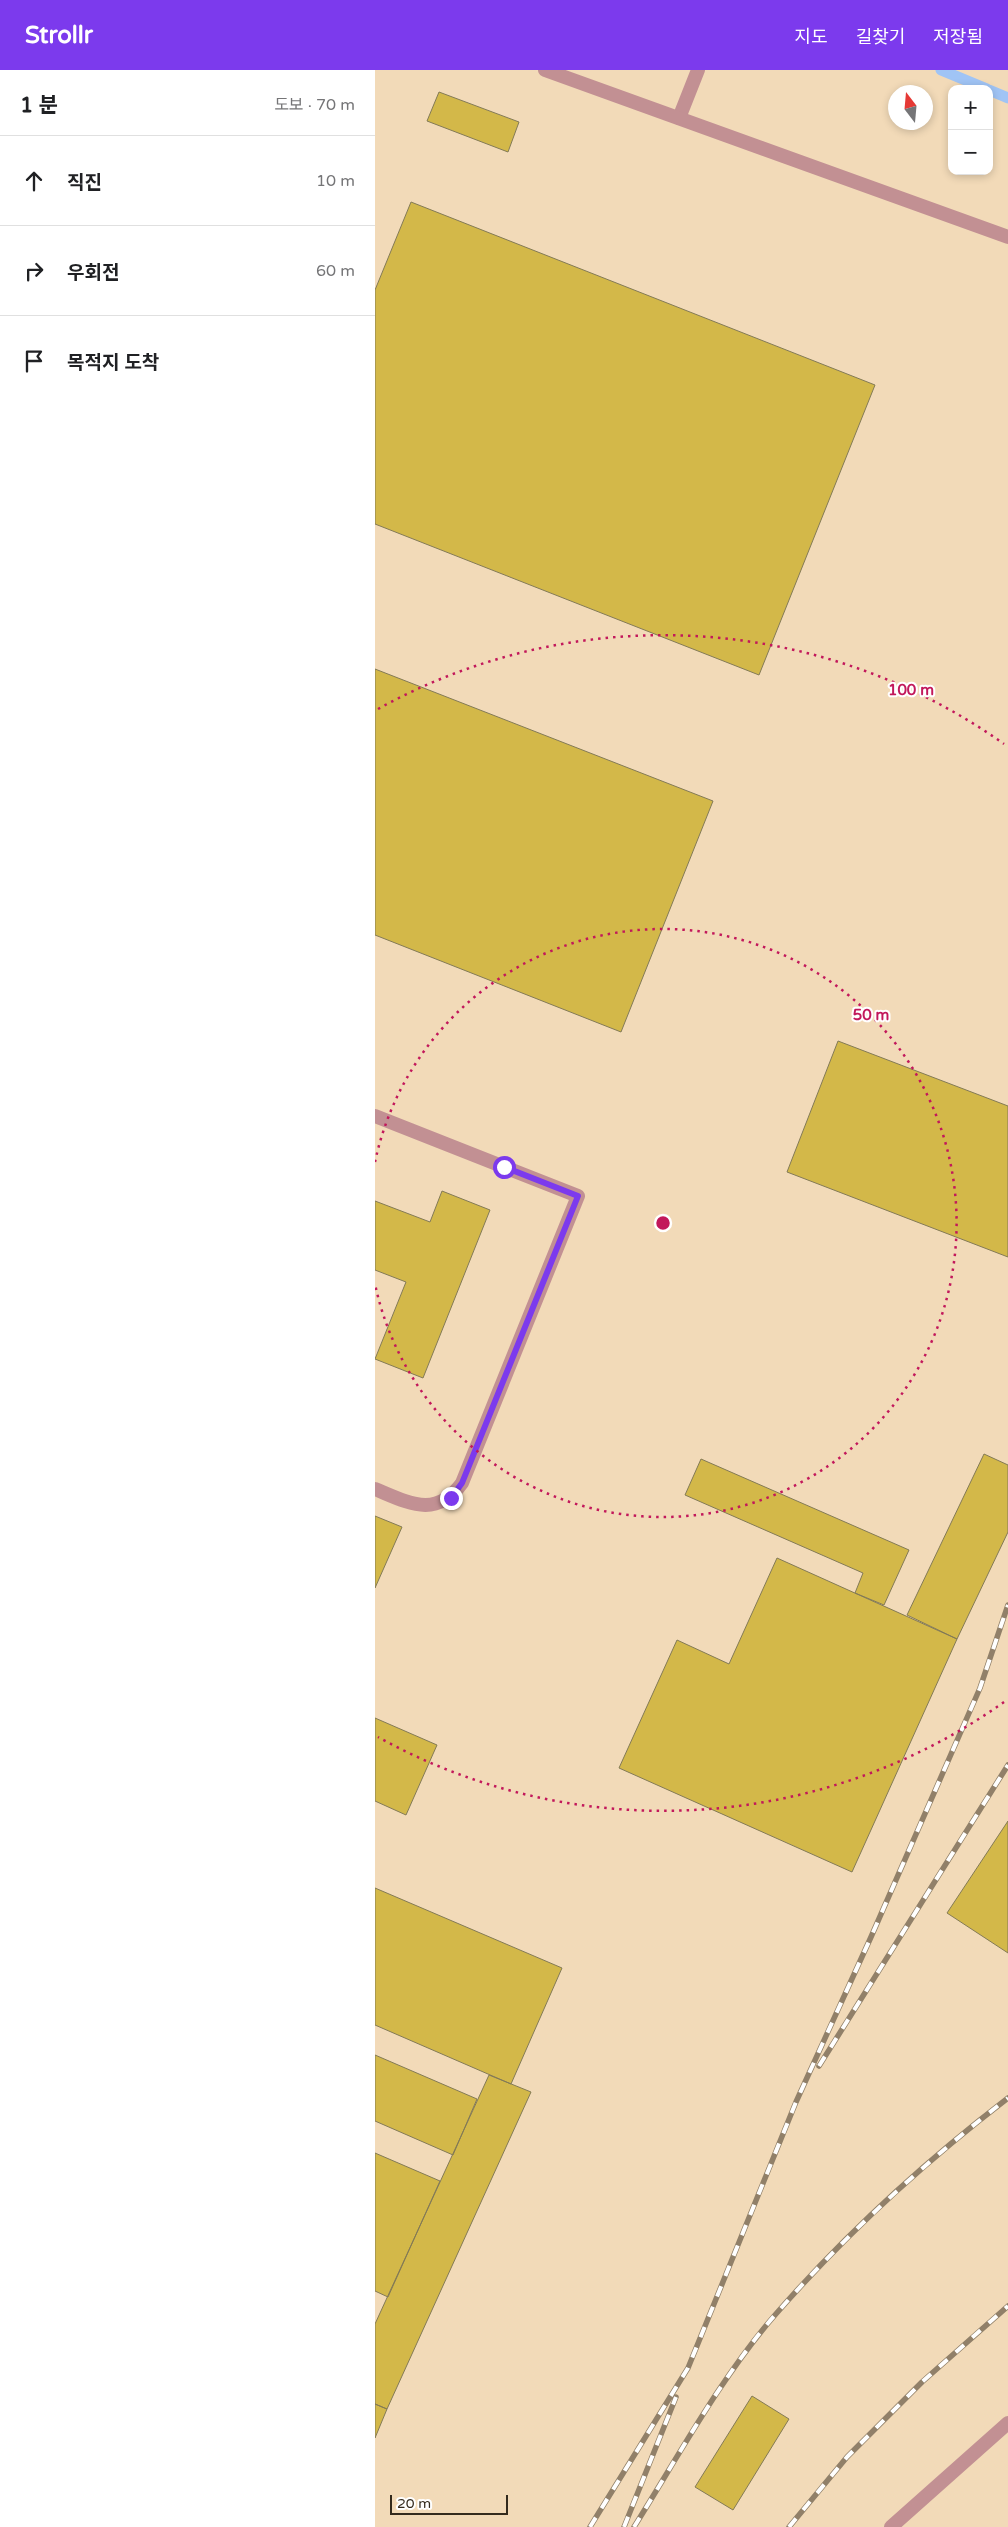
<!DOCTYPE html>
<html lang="ko">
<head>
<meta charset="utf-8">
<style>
  :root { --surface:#fff; --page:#f6f6f6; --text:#202124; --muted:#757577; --line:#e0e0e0; --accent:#7c3aed }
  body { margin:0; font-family:"Varela Round","Noto Sans KR",sans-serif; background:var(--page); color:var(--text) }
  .controls { position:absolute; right:15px; top:15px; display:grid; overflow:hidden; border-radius:10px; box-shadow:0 2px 8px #0003 }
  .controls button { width:45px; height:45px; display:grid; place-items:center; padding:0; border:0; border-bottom:1px solid var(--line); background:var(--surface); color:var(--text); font:25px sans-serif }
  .compass { position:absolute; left:513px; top:15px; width:45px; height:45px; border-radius:50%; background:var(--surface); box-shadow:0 2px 8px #0003; rotate:344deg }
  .scale { position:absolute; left:15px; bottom:12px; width:118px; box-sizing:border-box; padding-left:5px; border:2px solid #332a1d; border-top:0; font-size:14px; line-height:18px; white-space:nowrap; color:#332a1d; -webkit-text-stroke:4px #fff; paint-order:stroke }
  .stop { position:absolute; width:15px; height:15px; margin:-11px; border:4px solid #7c3aed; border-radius:50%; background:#fff }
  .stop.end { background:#7c3aed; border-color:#fff; box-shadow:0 1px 5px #0008 }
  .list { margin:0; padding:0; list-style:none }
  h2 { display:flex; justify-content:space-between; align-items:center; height:65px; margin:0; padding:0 20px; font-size:21px }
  h2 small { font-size:16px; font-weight:400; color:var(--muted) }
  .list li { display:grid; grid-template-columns:32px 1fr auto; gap:15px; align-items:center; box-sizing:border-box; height:90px; padding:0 20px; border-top:1px solid var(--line) }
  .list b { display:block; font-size:19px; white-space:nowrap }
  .list em { font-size:16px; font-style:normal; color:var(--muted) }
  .icon { flex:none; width:28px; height:28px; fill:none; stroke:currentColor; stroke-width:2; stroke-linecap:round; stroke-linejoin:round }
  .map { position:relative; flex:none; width:633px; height:2457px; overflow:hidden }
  header { display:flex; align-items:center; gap:30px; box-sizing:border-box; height:70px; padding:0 25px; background:var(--accent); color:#fff }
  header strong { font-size:24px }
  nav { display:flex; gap:28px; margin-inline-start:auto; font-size:18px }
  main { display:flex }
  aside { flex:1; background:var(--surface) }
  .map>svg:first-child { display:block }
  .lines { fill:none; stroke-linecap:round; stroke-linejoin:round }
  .stream { stroke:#a0c4f5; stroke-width:11 }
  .building { fill:#d3b849; stroke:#837a56 }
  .service { stroke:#c29093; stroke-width:14 }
  .minor { stroke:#c29093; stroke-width:14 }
  .rail-casing { stroke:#918069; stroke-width:5.5 }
  .rail { stroke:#fff; stroke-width:4; stroke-dasharray:11; stroke-linecap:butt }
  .route { stroke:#7c3aed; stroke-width:6 }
  .ring { fill:none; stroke:#c2185b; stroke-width:2.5; stroke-dasharray:2.5 5 }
  .centre { fill:#c2185b; stroke:#fff; stroke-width:2.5 }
  .ring-label { font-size:15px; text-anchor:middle; font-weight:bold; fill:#c2185b; stroke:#fff; stroke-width:4; stroke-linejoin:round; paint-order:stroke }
</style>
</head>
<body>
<header>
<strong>Strollr</strong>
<nav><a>지도</a><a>길찾기</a><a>저장됨</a></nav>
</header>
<main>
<aside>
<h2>1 분<small>도보 · 70 m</small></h2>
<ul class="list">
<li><svg class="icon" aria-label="ahead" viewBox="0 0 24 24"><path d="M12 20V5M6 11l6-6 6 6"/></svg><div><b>직진</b></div><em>10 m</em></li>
<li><svg class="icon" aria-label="right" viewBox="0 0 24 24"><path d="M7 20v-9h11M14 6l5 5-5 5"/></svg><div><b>우회전</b></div><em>60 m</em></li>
<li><svg class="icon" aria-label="arrive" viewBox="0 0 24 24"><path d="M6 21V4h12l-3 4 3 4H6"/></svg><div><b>목적지 도착</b></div></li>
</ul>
</aside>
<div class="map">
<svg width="633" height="2457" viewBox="0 0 633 2457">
  <rect width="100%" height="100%" fill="#f2dab8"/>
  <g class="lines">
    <!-- stream -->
    <path class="stream" d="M566,0L612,19
      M614,20L633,28"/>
  </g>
  <!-- building -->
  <path class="building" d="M64,22L144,52L133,82L52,51Z
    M36,132L500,315L384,605L0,454V220Z
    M0,599L338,731L246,962L0,865Z
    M463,971L633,1036V1187L412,1102Z
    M67,1121L115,1140L48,1308L0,1289L31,1212L0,1200V1131L55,1152Z
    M609,1384L633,1395V1462L582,1569L532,1545Z
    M326,1389L534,1480L509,1535L480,1523L488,1503L310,1425Z
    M0,1446L27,1457L0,1518Z
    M402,1488L582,1569L477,1802L244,1698L302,1570L354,1594Z
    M0,1648L62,1675L31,1745L0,1731Z
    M633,1751V1883L572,1843Z
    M0,1818L187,1898L136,2014L0,1955Z
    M0,1985L102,2029L78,2085L0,2051Z
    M114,2005L156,2022L12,2339L0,2334V2254Z
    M0,2083L65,2111L13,2227L0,2221Z
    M377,2326L414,2349L358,2440L320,2417Z
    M0,2334L12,2339L0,2368Z"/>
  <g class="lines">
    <!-- service -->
    <path class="service" d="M304,48L323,0
      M0,1046L203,1126L87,1413C61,1449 34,1433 0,1419"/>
    <!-- minor -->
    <path class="minor" d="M170,0L633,167
      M516,2457L633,2353"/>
    <!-- rail casing -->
    <g class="rail-casing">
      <path id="rail" d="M444,1996L633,1695
        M215,2457L313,2298L421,2032L496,1867L605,1618L633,1535
        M249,2457L301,2327
        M259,2457C303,2387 346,2307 400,2245C468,2167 551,2091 633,2028
        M414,2457L472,2387L547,2312L633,2236"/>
    </g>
    <!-- rail -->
    <use href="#rail" class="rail"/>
  </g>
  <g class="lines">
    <!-- route -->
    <path class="route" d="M76,1428L87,1413L203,1126L129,1097"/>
  </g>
  <!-- distance rings -->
  <g class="ring">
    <path d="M0 1092A294 294 0 1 1 0 1214"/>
    <path d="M629 1632A588 588 0 0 1 3 1667M3 639A588 588 0 0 1 629 674"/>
  </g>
  <circle cx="288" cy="1153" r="8" class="centre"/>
  <g class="ring-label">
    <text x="536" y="625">100 m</text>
    <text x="496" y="950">50 m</text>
  </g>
</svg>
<div class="controls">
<button>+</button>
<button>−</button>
</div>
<svg class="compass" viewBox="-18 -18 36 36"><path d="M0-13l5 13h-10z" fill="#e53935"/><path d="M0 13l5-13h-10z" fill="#757577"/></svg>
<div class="scale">20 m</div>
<div class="stop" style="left:129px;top:1097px"></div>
<div class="stop end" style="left:76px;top:1428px"></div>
</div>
</main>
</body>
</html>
